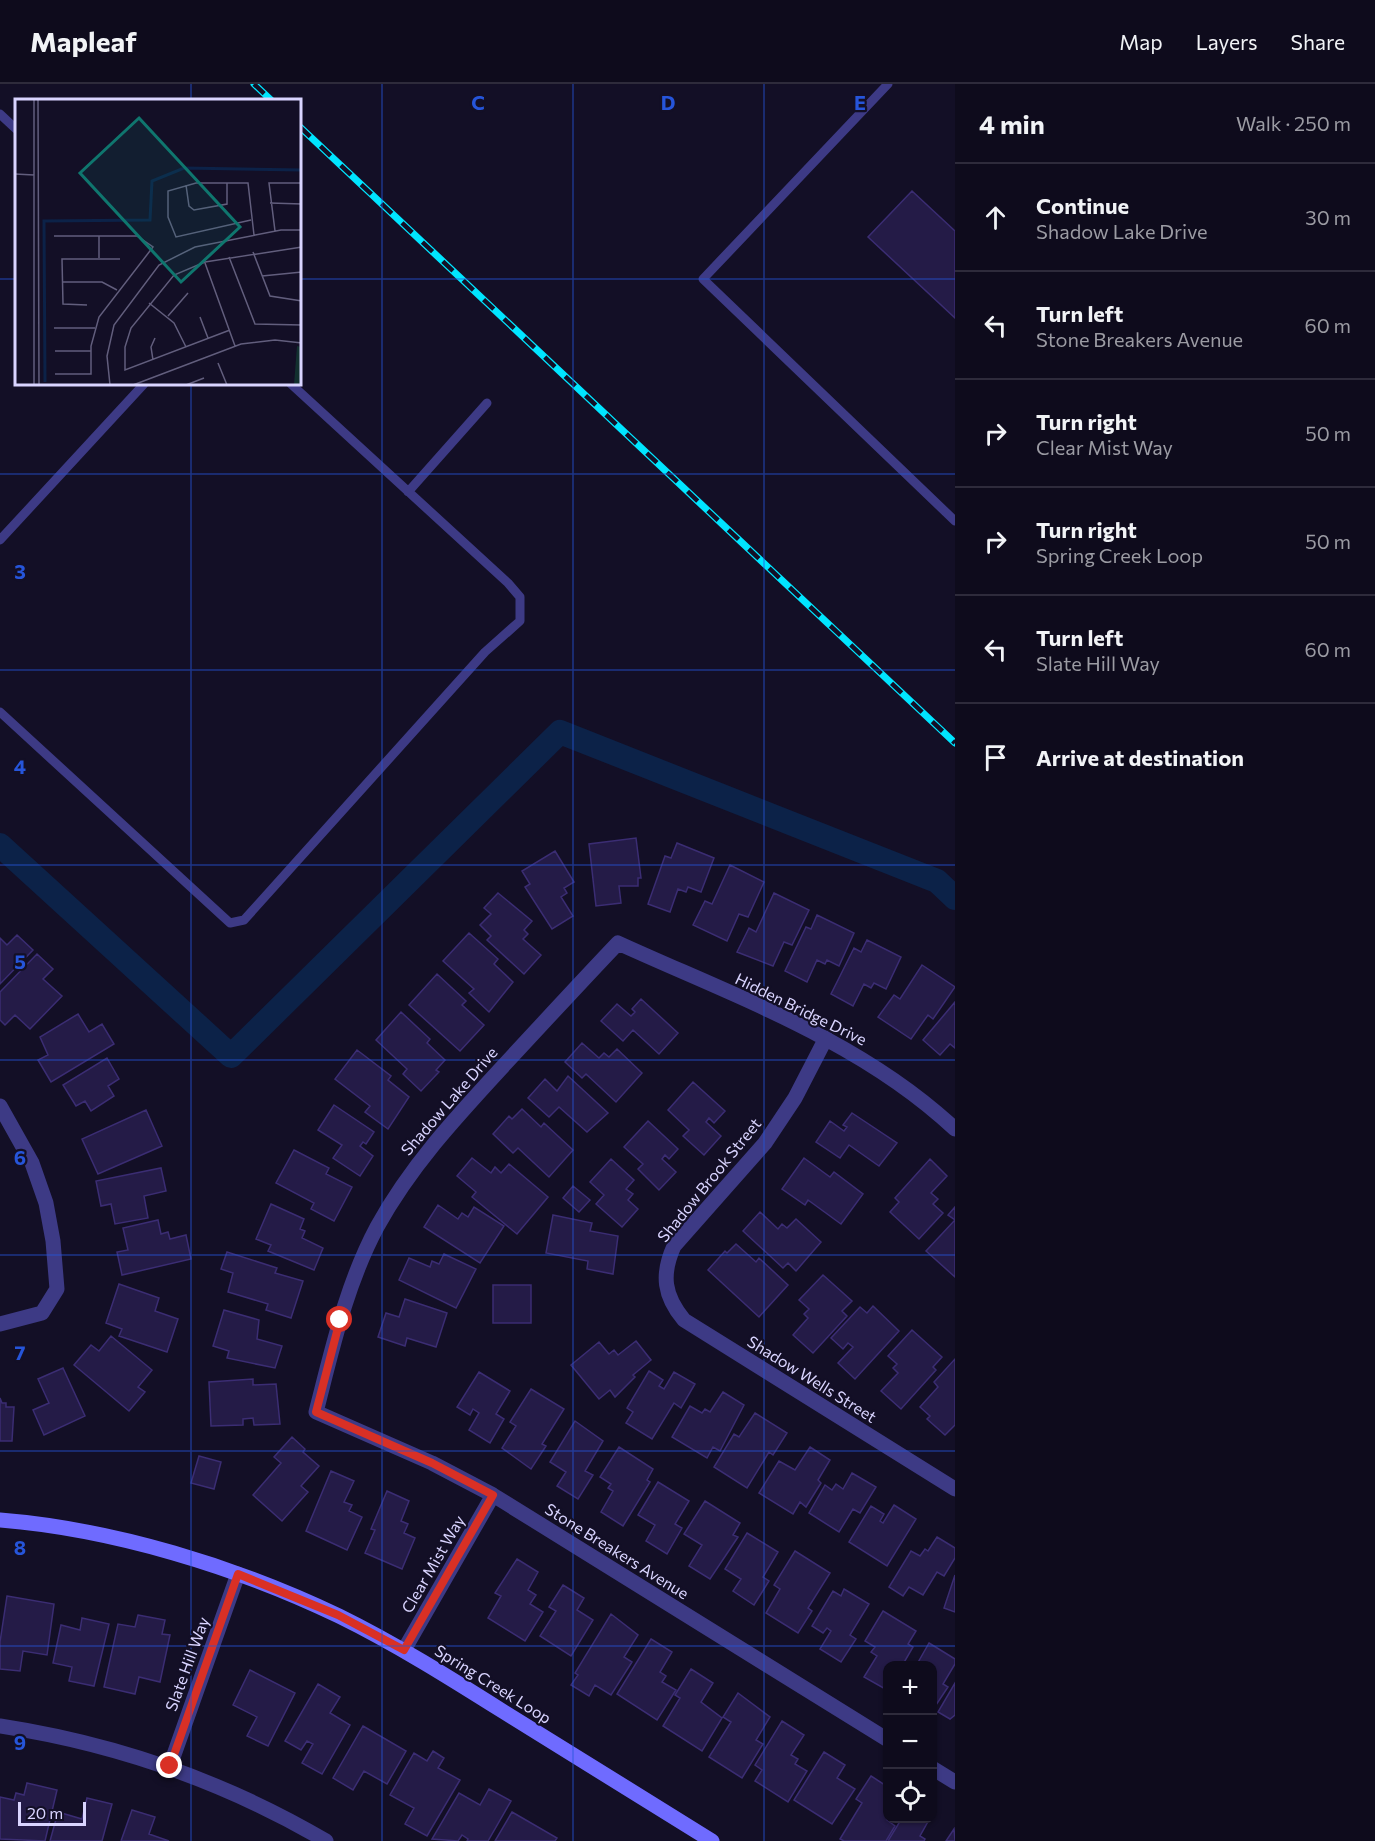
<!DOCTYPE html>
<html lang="en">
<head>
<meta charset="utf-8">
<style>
  :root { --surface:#0e0b1c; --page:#171425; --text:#f1f3f6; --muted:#9b9ba3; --line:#2e2b3b }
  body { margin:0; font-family:Commissioner,sans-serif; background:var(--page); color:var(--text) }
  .controls { position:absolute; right:18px; bottom:18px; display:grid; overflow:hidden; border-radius:12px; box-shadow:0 2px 4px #0004 }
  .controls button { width:54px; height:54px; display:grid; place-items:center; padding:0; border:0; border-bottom:2px solid var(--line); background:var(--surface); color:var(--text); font:30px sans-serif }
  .scale { position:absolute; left:18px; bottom:15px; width:68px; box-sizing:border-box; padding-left:6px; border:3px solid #d9d4ff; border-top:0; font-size:16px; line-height:21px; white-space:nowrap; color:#d9d4ff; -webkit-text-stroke:4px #130f26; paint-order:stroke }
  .stop { position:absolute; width:18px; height:18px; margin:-14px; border:4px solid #d93025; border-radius:50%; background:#fff }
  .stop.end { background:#d93025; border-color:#fff; box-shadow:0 2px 6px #0008 }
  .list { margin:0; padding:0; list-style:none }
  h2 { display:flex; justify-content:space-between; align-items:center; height:78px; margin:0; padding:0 24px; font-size:26px }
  h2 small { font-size:20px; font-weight:400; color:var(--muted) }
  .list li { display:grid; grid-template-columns:39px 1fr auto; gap:18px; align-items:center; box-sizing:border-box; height:108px; padding:0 24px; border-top:2px solid var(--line) }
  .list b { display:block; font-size:22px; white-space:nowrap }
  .list p { margin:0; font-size:20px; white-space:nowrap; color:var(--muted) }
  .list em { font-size:20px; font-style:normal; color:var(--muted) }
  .icon { flex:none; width:33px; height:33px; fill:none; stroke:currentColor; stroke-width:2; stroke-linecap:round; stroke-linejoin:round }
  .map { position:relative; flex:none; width:955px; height:1757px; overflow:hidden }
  header { display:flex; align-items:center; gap:36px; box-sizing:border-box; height:84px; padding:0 30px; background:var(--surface); border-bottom:2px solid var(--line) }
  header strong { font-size:28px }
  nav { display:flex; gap:33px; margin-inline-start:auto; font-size:21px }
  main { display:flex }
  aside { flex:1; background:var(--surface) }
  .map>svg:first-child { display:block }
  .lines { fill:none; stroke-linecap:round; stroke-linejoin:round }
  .canal { stroke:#0c2248; stroke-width:24 }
  .building { fill:#241b47; stroke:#3b2d73; stroke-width:1.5 }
  .lane { stroke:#3d3a85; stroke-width:9 }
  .street { stroke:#3d3a85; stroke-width:15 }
  .secondary { stroke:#6f6bff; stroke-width:15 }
  .rail-casing { stroke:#00e5ff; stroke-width:7 }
  .rail { stroke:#130f26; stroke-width:4.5; stroke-dasharray:14; stroke-linecap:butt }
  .route { stroke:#d93025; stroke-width:8 }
  .grid { fill:none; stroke:#2655da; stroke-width:1.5; stroke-opacity:0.55 }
  .labels { text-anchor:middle; stroke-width:4.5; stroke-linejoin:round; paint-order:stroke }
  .street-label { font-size:16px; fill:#d9d4ff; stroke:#130f26 }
  .inset-river { fill:none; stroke:#0c2248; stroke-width:3 }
  .inset-road { fill:none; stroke:#625e7d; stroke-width:1.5 }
  .view { fill:#0f766e; fill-opacity:0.15; stroke:#0f766e; stroke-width:3 }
  .inset-edge { fill:none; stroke:#d9d4ff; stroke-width:3 }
  .grid-label { font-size:20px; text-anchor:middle; font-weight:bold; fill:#2655da; stroke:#130f26; stroke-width:4.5; stroke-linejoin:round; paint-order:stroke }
</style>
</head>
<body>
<header>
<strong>Mapleaf</strong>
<nav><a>Map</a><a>Layers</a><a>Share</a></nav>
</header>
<main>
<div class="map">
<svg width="955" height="1757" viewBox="0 0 955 1757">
  <rect width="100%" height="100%" fill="#130f26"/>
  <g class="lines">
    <!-- canal -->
    <path class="canal" d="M0,761L231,972L560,648L937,797L955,814"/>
  </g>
  <!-- building -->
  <path class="building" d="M912,107L955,147V234L868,153Z
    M636,754L641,794H638V802H619L621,819L596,822L589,760Z
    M677,759L714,774L701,808L688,803L686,808L678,805L670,828L648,820L665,772L671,774Z
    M555,767L574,798L564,804L567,809L561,813L573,832L552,845L525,803L530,800L522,787Z
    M730,781L764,798L748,833L739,830L727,857L693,841L705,817L712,820Z
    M498,809L532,837L524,846L528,850L523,855L541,871L524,890L487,856L491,852L480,841L491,830L484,824Z
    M774,809L809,826L792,861L784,858L773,882L737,868L749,844L756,848Z
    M817,831L854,849L839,882L827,876L825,880L817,876L807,898L785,887L806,843L811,845Z
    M469,849L498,875L494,880L513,898L489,928L469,909L474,905L443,877Z
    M17,851L33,866L0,900V854L7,861Z
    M867,856L901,873L886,905L874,899L871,904L864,900L853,922L831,910L854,864L861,868Z
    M37,870L53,885L43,895L62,912L30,945L15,931L5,941L0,936V908Z
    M922,881L955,903L933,935L928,931L911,955L878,933L894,911L900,915Z
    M437,890L466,917L462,921L484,941L460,967L409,921Z
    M641,915L678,949L659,970L633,946L623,957L601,937L617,920L631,932L635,928L632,925Z
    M955,918V964L950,960L940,971L923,956Z
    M401,928L430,955L427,959L445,976L436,986L439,988L421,1007L403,990L407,985L376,956Z
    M78,930L89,948L102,940L114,960L51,998L38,976L48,971L40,953Z
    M582,959L599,974L604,969L609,973L617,965L642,989L616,1018L586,990L582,994L565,978Z
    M357,966L391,992L388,996L409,1013L388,1045L365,1028L370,1022L335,995Z
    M107,974L119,995L108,1002L114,1012L91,1027L85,1017L76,1022L63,1001Z
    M568,992L608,1029L587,1048L559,1023L549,1033L528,1014L545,995L557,1007Z
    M693,998L725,1027L714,1039L709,1034L706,1038L721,1052L704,1071L683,1052L689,1046L668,1026Z
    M334,1021L374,1048L366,1060L363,1058L360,1062L373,1072L360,1092L333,1074L342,1061L318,1046Z
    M522,1025L541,1043L544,1039L573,1066L549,1093L518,1064L513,1069L493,1050L509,1032L512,1035Z
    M146,1026L162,1062L98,1090L82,1055Z
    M852,1029L897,1059L879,1082L849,1061L840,1074L816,1058L830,1037L844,1047L847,1043L843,1041Z
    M648,1037L678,1065L669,1075L665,1071L662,1075L676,1088L659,1106L638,1085L643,1080L624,1063Z
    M294,1066L329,1084L326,1090L352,1103L334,1137L311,1125L314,1119L276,1099Z
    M472,1074L491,1089L495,1083L501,1089L509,1080L548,1113L517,1150L472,1113L476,1108L457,1092Z
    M804,1074L830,1093L834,1088L863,1110L841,1140L808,1116L805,1121L782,1105Z
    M611,1075L634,1096L626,1105L633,1110L628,1116L638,1125L622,1143L596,1120L604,1111L590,1098Z
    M930,1075L947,1092L931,1109L938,1115L933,1120L943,1129L919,1155L890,1128L899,1118L895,1114Z
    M161,1084L166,1107L144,1112L148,1134L115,1140L111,1120L101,1122L96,1097Z
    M573,1102L590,1116L579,1128L563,1114Z
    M271,1120L304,1135L300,1145L305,1147L302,1154L323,1164L314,1186L268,1167L271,1161L256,1155Z
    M438,1121L458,1135L462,1129L468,1133L474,1123L504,1142L480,1179L424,1143Z
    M955,1123V1193L926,1167L955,1136L948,1131Z
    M760,1128L778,1145L782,1140L787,1144L796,1135L821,1158L796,1187L788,1179L783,1184L743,1147Z
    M553,1131L592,1139L590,1147L618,1152L613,1190L587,1185L588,1177L546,1169Z
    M158,1136L161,1150L168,1148L170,1155L186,1151L191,1175L122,1191L117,1168L128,1166L123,1144Z
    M736,1160L756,1178L759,1174L788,1201L759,1233L708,1186L725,1167L727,1169Z
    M227,1168L277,1184L275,1189L303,1197L291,1234L266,1226L268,1220L228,1208L233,1189L221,1185Z
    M444,1170L476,1185L456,1224L399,1196L409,1174L430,1183L432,1177L439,1180Z
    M823,1191L852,1217L842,1227L847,1232L813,1269L793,1251L808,1234L804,1230L809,1225L799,1216Z
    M119,1200L159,1214L155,1227L178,1235L167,1268L119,1252L122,1245L106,1239Z
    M493,1201H531V1239H493Z
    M405,1215L447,1229L436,1263L407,1254L405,1262L378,1253L386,1229L399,1233Z
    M873,1222L899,1247L855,1295L838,1279L853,1263L848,1259L843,1265L831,1254L860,1223L867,1229Z
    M224,1226L259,1236L257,1255L282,1262L275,1284L227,1274L229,1267L213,1262Z
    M912,1246L942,1273L933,1283L936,1286L901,1325L881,1307L898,1289L893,1284L897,1280L888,1272Z
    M111,1252L152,1286L138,1303L145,1308L129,1327L74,1281L91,1261L99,1267Z
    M636,1257L651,1276L633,1291L635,1293L615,1313L610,1306L599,1315L571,1281L599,1258L609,1270L614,1266L618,1271Z
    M955,1275V1341L945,1351L927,1335L930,1332L920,1323L938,1303L934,1298Z
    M63,1284L85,1332L44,1351L33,1326L49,1319L38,1295Z
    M649,1287L663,1296L659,1302L664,1305L674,1288L695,1300L681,1324L674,1319L652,1355L626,1339L633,1328L627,1324Z
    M479,1288L510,1307L496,1330L504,1335L490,1359L469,1346L479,1329L473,1325L470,1331L457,1323Z
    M253,1295V1301L276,1300L280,1340L254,1341L253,1334L243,1335V1341L211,1342L209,1298Z
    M531,1305L564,1325L542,1360L546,1362L531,1385L502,1364L516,1342L510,1338Z
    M723,1308L744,1321L720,1367L713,1363L707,1374L672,1353L690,1322L702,1329L705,1325L710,1328Z
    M0,1314L2,1319H6V1323H14L12,1357H0Z
    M755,1329L787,1349L773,1371L769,1368L747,1404L714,1383L734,1350L739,1353Z
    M575,1337L603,1357L585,1387L593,1391L578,1415L557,1402L566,1388L550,1378Z
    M292,1353L305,1365L303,1368L319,1382L301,1402L308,1408L282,1437L253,1411L281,1379L274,1373Z
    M619,1363L653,1385L647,1396L650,1398L623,1442L601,1428L613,1407L608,1404L611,1400L600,1393Z
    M810,1363L830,1376L818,1396L821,1399L806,1423L800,1418L793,1430L759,1409L779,1377L795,1386Z
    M199,1372L221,1378L214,1405L191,1399Z
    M331,1387L354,1397L344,1418L352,1421L349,1427L362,1433L347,1466L306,1447Z
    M852,1389L876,1403L860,1429L853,1425L839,1448L809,1429L825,1401L832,1406L836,1400L843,1405Z
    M658,1398L689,1417L675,1440L682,1444L667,1470L646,1457L655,1441L638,1431Z
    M387,1407L409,1417L401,1437L408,1440L404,1449L415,1454L402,1485L365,1469L375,1446L371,1445Z
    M705,1417L740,1439L733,1451L738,1453L710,1495L689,1482L702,1461L684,1450Z
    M894,1421L916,1435L887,1482L849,1458L871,1422L884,1430L880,1437L883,1439Z
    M747,1449L778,1468L763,1493L769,1497L754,1521L733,1507L741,1495L725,1485Z
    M937,1453L955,1464V1474L944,1492L937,1488L923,1511L909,1503L903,1512L889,1503L911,1467L920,1472L925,1465L928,1467Z
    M795,1467L830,1489L808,1524L812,1527L798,1549L766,1529L780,1505L774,1501Z
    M517,1475L538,1488L528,1506L536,1511L530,1520L543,1528L525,1557L488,1534L501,1512L495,1509Z
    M955,1491V1528L944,1524Z
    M563,1501L584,1514L577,1526L593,1536L571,1572L540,1552L556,1527L549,1523Z
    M844,1505L869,1520L850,1551L856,1555L841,1578L820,1565L831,1547L827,1544L823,1549L812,1542L833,1507L841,1512Z
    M7,1512L54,1520L47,1571L23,1567L20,1587L0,1585V1558Z
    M883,1527L916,1547L908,1560L913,1563L902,1582H888L887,1606L864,1593L877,1572L871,1568L875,1563L865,1557Z
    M611,1530L638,1551L624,1573L632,1578L611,1611L595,1601L589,1612L571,1601L578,1591L575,1589Z
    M138,1531L165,1536L162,1550L170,1551L160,1598L139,1593L135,1610L104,1603L118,1540L135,1543Z
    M82,1534L109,1540L94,1602L69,1597L72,1583L53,1579L61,1541L80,1546Z
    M651,1555L672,1568L660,1588L666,1592L662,1598L676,1606L657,1636L617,1610Z
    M929,1559L955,1575V1580L943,1600L948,1603L932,1627V1582H916Z
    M691,1585L713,1599L701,1618L722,1634L702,1667L663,1642L680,1614L675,1611Z
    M250,1586L295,1609L268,1662L247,1652L257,1633L233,1621Z
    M955,1599V1631L950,1635L938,1628Z
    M318,1600L340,1613L330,1629L350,1641L322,1690L302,1679L313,1660L307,1657L301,1666L285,1657Z
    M738,1609L770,1633L756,1656L763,1660L742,1694L709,1673L731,1638L723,1633Z
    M782,1637L804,1651L791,1671L798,1675L795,1680L807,1687L788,1718L755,1697L762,1686L755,1681Z
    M363,1642L406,1667L387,1700L364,1687L353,1706L333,1694Z
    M433,1667L444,1674L438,1684L460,1696L427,1752L405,1740L414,1724L390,1711L414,1669L427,1677Z
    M824,1668L845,1681L837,1694L855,1705L832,1740L794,1716Z
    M871,1692L885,1701L884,1703L888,1705L887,1736L895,1742L886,1757H844L840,1755L862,1719L856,1715Z
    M27,1699L57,1706L45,1757L0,1755V1713L14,1716L16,1709L24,1711Z
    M489,1705L511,1717L488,1757H467L468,1755L462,1751L458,1757L432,1755L459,1709L480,1721Z
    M87,1714L112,1720L102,1757H50L58,1728L82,1735Z
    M132,1726L155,1733L149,1750L169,1757H121Z
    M512,1728L557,1754L555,1757H495Z
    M902,1734H930L920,1752L925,1755L924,1757H888Z
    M954,1745L955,1757H946Z"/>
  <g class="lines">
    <!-- lane -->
    <path class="lane" d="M888,0L703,195L955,437
      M0,30L16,45
      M408,408L487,319
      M0,456L144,300
      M0,628L230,839L244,836L485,568L520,537V513L508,499L291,300"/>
    <!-- street -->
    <path class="street" d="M826,954L795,1014L765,1059L674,1162C661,1191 664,1212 684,1236L955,1405
      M0,1022L32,1079L46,1119L53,1157L57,1205L42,1229L0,1240
      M404,1566L493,1411
      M0,1642C117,1660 224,1697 326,1757
      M888,1656L493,1411L432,1379L316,1328C332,1266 346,1201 377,1143C411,1081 458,1031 506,979C543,939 580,899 618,859C734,912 860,956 955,1045
      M170,1682L238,1490
      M932,1684L955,1698"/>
    <!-- secondary -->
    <path class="secondary" d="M0,1436C113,1445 237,1483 339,1532C396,1560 450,1594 504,1628C573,1671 642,1714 712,1757"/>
    <!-- rail casing -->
    <g class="rail-casing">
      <path id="rail" d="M254,0L271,16
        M300,43L955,659"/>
    </g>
    <!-- rail -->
    <use href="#rail" class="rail"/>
  </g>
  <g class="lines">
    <!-- route -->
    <path class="route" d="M170,1682L238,1490L338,1531L404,1566L493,1411L432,1379L316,1328L340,1236"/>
  </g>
  <!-- grid -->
  <path class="grid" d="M191,0V16M382,0V1757M573,0V1757M764,0V1757M0,195H16M300,195H955M191,300V1757M0,390H955M0,586H955M0,781H955M0,976H955M0,1171H955M0,1367H955M0,1562H955"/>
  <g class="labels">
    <!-- street labels -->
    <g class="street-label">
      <text transform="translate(801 925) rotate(26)" y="6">Hidden Bridge Drive</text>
      <text transform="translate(449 1017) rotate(-49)" y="6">Shadow Lake Drive</text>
      <text transform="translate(709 1096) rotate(-51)" y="6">Shadow Brook Street</text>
      <text transform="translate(812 1295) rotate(32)" y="6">Shadow Wells Street</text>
      <text transform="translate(617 1467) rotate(32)" y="6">Stone Breakers Avenue</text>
      <text transform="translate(433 1480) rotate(-60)" y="6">Clear Mist Way</text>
      <text transform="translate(187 1580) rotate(-70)" y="6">Slate Hill Way</text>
      <text transform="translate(493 1600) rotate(32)" y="6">Spring Creek Loop</text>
    </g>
  </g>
  <!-- overview -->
  <g transform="translate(15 15)">
    <rect width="286" height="286" fill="#130f26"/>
    <path d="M282,247L286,248V286H279Z" fill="#12302f"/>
    <path class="inset-river" d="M30,283L29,122L135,121L137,82L169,69L287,71"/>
    <path class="inset-road" d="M23,0L24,286M0,75L19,76M171,86L174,107L179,111L212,105V84M255,104L287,105M236,121L161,138L153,118V92L181,84H233L239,136M260,132L254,84H287M39,137H122L138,148L84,218L76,247V275H40M84,137V159M238,153L255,197L287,202M214,158L240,225L287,226M190,164L220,247M247,177L287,173M47,183H87L102,191M134,204L159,224L171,248M72,206L48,205L47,160H105M153,217L173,194M185,218L193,239M39,229H80M215,231L110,271V248L116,229L159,176L190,163L287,148M40,252H76M138,261L136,248L140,239M203,264L212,286M19,286V0M95,286L92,257L99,226L144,166L180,148L266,131H287M118,286L226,245L260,241L287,244M171,286L189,279"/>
    <path class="view" d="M124,19L225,128L166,183L65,74Z"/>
    <rect width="286" height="286" class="inset-edge"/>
  </g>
  <g class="grid-label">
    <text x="478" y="26">C</text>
    <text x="668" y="26">D</text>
    <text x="860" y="26">E</text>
    <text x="20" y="495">3</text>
    <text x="20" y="690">4</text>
    <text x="20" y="885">5</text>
    <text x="20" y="1081">6</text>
    <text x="20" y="1276">7</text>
    <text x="20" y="1471">8</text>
    <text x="20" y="1666">9</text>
  </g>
</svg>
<div class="controls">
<button>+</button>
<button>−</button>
<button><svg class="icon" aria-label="locate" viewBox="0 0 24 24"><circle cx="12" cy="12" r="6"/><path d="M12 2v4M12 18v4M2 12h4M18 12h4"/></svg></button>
</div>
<div class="scale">20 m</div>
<div class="stop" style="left:340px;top:1236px"></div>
<div class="stop end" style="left:170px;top:1682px"></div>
</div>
<aside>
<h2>4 min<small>Walk · 250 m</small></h2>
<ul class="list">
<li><svg class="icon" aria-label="ahead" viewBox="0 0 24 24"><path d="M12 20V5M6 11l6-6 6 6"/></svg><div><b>Continue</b><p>Shadow Lake Drive</p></div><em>30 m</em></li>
<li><svg class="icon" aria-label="left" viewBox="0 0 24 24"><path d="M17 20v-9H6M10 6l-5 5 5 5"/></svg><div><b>Turn left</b><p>Stone Breakers Avenue</p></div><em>60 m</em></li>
<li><svg class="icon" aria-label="right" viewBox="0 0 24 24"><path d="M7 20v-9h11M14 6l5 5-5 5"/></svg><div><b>Turn right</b><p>Clear Mist Way</p></div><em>50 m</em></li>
<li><svg class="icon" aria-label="right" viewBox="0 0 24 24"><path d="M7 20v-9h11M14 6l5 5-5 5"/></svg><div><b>Turn right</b><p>Spring Creek Loop</p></div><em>50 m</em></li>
<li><svg class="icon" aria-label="left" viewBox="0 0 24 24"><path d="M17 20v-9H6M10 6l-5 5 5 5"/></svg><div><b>Turn left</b><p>Slate Hill Way</p></div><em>60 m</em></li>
<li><svg class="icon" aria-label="arrive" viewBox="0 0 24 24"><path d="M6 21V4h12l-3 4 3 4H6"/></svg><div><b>Arrive at destination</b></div></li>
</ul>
</aside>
</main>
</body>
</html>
